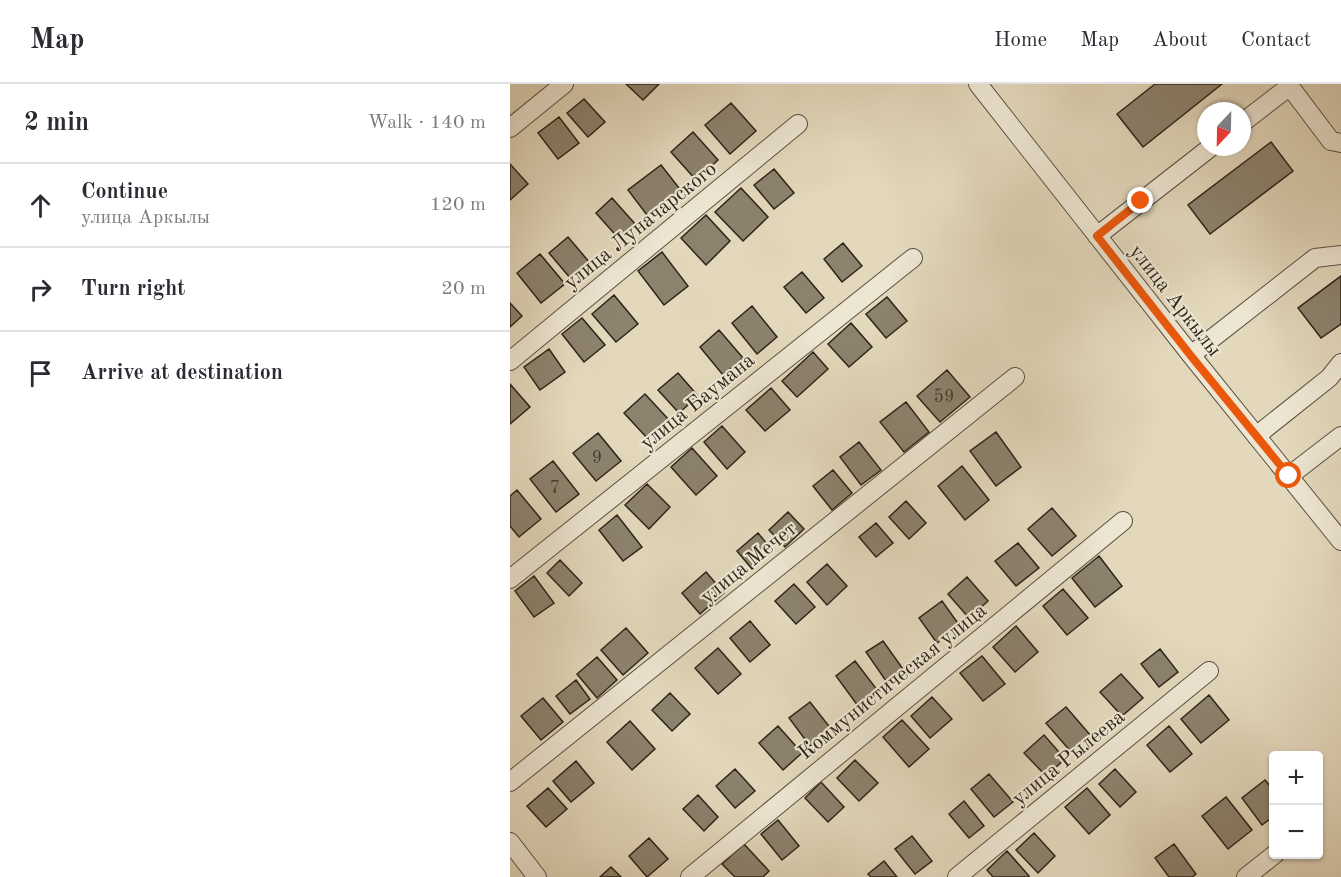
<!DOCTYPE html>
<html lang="en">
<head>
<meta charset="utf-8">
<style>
  :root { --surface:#fff; --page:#f2f2f3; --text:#2b2b33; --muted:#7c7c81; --line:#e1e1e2 }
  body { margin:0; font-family:"Old Standard TT",serif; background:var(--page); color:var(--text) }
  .controls { position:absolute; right:18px; bottom:18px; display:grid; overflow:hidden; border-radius:6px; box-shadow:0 2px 4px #0004 }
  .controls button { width:54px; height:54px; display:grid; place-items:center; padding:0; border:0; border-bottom:2px solid var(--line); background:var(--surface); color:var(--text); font:30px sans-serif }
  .compass { position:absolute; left:687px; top:18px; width:54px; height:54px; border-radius:50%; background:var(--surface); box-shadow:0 2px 4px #0004; rotate:202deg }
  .stop { position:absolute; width:18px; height:18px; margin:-14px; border:4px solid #ea580c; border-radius:50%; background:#fff }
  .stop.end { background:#ea580c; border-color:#fff; box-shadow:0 2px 6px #0008 }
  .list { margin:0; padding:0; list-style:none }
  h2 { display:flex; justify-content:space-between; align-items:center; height:78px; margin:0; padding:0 24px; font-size:26px }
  h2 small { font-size:20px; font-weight:400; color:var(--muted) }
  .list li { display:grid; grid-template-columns:39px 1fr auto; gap:18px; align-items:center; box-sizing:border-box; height:84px; padding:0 24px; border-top:2px solid var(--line) }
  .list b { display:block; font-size:22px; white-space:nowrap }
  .list p { margin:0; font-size:20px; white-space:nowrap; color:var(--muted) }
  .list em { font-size:20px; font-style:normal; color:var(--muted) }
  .icon { flex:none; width:33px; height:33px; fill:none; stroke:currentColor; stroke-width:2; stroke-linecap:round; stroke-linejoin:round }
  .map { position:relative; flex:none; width:831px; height:793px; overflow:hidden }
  header { display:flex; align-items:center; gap:36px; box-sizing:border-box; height:84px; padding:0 30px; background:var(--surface); border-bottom:2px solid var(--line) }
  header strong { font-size:28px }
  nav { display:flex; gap:33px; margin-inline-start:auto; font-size:21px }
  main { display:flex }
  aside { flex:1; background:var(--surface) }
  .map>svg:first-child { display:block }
  .building { fill:#8c826e; stroke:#2d2419; stroke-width:1.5 }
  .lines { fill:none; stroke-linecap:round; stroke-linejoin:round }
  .minor-casing { stroke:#5a5142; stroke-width:20 }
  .minor { stroke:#ede6d3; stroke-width:18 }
  .route { stroke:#ea580c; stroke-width:8 }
  .labels { text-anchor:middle; stroke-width:4.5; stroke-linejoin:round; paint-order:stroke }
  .number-label { font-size:18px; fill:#453c2e }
  .street-label { font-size:21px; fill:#2d2419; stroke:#ede6d3 }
</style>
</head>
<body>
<header>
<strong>Map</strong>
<nav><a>Home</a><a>Map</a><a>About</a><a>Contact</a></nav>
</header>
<main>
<aside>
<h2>2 min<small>Walk · 140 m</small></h2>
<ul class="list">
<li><svg class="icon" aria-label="ahead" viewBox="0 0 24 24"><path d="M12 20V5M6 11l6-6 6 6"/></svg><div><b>Continue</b><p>улица Аркылы</p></div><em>120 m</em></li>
<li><svg class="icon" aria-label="right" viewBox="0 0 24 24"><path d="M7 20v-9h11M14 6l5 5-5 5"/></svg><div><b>Turn right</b></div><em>20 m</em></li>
<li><svg class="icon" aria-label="arrive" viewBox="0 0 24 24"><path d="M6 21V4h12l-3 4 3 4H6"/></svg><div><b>Arrive at destination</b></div></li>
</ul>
</aside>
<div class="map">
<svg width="831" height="793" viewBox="0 0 831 793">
  <rect width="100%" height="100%" fill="#e3d8bc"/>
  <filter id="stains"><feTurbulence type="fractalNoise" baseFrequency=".00333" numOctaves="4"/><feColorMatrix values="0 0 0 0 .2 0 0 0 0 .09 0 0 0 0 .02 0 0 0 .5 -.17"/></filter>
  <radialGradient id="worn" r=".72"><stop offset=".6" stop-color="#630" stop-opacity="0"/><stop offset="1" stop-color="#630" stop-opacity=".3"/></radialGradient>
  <!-- building -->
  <path class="building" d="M116,0H149L133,16Z
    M645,0H712L633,63L607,30Z
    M74,15L95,38L78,53L57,29Z
    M221,19L246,47L220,70L195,41Z
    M49,33L69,59L48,75L28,49Z
    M183,48L208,76L186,96L161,68Z
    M761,58L783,87L700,150L678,121Z
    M0,80L18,100L0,116Z
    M151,81L173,109L140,135L118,106Z
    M264,85L284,109L264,125L244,101Z
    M231,104L258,133L233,157L205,128Z
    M102,114L126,141L110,156L86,129Z
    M196,131L220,157L196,181L171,154Z
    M58,153L80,179L61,195L39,169Z
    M333,159L352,182L332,198L314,175Z
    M152,168L178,202L154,221L128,187Z
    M30,170L55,200L31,219L7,189Z
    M292,188L314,214L296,229L274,203Z
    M831,192V240L811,254L788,224Z
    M104,211L128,240L106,258L82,230Z
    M377,213L397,237L376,254L356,230Z
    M0,219L12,232L0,243Z
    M242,222L267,253L247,270L222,239Z
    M72,234L95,261L74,278L52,250Z
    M341,239L362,263L339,283L318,260Z
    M209,246L233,274L213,291L190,263Z
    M39,265L55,288L30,306L14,283Z
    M303,268L318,285L287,313L272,297Z
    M437,286L460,313L430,338L407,312Z
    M168,289L188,312L169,329L148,306Z
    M0,300L20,323L0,340Z
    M261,304L280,326L255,347L236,326Z
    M135,310L159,336L138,355L114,329Z
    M396,318L419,348L394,368L370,338Z
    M212,342L235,368L217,385L194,358Z
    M486,348L511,383L486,402L460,367Z
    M88,349L111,377L86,397L63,369Z
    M349,358L371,386L351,401L330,373Z
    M182,364L207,392L186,411L161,383Z
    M43,377L69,410L46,428L20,395Z
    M452,382L479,416L455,436L428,402Z
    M323,386L342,409L322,426L303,402Z
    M137,400L160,423L139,445L115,421Z
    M7,406L31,435L9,453L0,442V412Z
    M396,417L416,439L399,455L379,433Z
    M542,424L566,452L542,472L518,445Z
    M278,428L294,445L275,463L259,446Z
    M107,431L132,463L113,477L89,446Z
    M366,439L383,459L366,473L349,453Z
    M248,449L263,467L242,485L227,467Z
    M508,459L529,484L506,502L485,477Z
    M589,472L612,502L585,523L562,494Z
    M50,476L72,499L59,512L37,489Z
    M317,480L337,502L317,521L297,498Z
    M196,488L214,509L190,530L172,509Z
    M24,492L44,519L24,533L5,507Z
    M457,493L478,517L459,534L438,510Z
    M284,500L305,523L286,540L265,517Z
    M553,505L578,534L557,551L533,522Z
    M432,517L450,542L427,559L409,534Z
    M240,537L260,561L240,578L220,554Z
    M506,542L528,568L505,588L483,563Z
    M116,544L138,569L113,591L91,566Z
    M373,557L393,585L376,597L356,568Z
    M208,564L231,590L208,610L185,584Z
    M650,565L668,588L649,603L631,580Z
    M472,572L495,600L473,617L450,589Z
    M87,573L107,596L87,614L67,590Z
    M345,577L368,607L348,622L326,592Z
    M611,590L633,614L612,632L590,608Z
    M66,596L80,615L60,630L46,612Z
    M160,609L180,630L162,647L142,626Z
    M699,611L719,636L691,659L671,635Z
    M422,613L442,635L420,654L401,632Z
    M33,614L53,638L31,656L11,632Z
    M300,618L322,646L300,662L279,634Z
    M556,623L581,652L562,669L536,639Z
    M392,636L419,665L399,683L373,653Z
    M120,637L145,665L122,686L97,658Z
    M268,642L292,669L273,686L249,659Z
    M659,642L682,670L660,688L637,661Z
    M534,651L555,675L536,692L514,669Z
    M345,676L368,699L349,717L327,694Z
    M66,677L84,699L61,718L43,697Z
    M225,685L245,707L225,724L206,702Z
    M605,685L626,708L610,723L589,700Z
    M479,690L503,718L484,733L461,705Z
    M755,696L764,707V732L752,741L732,714Z
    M311,698L334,723L318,738L295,714Z
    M38,704L57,725L36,743L17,722Z
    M577,704L600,731L579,750L555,723Z
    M188,711L208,733L194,747L173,725Z
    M716,713L742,746L718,765L692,732Z
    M454,717L474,742L459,754L439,730Z
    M268,736L289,762L272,776L251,750Z
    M524,749L545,772L528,789L506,766Z
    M402,752L422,777L405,790L385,765Z
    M139,754L158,775L137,793L119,772Z
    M234,760L259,787L253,793H225L212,780Z
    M664,760L686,790L682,793H659L645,774Z
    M497,767L519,792V793H483L477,786Z
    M374,777L387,793H361L358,790Z
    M101,783L111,793H90Z"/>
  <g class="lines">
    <!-- minor casing -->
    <g class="minor-casing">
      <path id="minor" d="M468,0L681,271L831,457
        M778,0L821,57L831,59
        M732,39L780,2
        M0,44L54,0
        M587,152L701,63
        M681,271L805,174L831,171
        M0,277L288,40
        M746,352L819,294L831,279
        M779,392L831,352
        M0,495L403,174
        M0,698L505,293
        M0,758L27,793
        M180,793L613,437
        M447,793L699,587
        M736,793L765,770"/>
    </g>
    <!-- minor -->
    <use href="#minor" class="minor"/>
  </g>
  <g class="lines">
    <!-- route -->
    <path class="route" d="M631,117L587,152L681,272L779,392"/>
  </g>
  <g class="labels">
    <!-- number labels -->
    <g class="number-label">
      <text x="434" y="318">59</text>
      <text x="87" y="379">9</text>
      <text x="45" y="409">7</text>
    </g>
    <!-- street labels -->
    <g class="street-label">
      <text transform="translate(130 141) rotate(-39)" y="7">улица Луначарского</text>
      <text transform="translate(666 216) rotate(52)" y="7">улица Аркылы</text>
      <text transform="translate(187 317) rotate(-39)" y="7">улица Баумана</text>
      <text transform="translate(238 478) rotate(-39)" y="7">улица Мечет</text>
      <text transform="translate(382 597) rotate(-39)" y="7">Коммунистическая улица</text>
      <text transform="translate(558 673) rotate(-39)" y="7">улица Рылеева</text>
    </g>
  </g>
  <rect width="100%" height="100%" filter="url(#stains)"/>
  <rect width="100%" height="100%" fill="url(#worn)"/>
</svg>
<div class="controls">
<button>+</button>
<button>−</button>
</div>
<svg class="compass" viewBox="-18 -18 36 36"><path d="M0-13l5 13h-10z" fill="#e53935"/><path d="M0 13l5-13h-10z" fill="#7c7c81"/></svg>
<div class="stop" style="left:779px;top:392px"></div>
<div class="stop end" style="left:631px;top:117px"></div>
</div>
</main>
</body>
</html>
